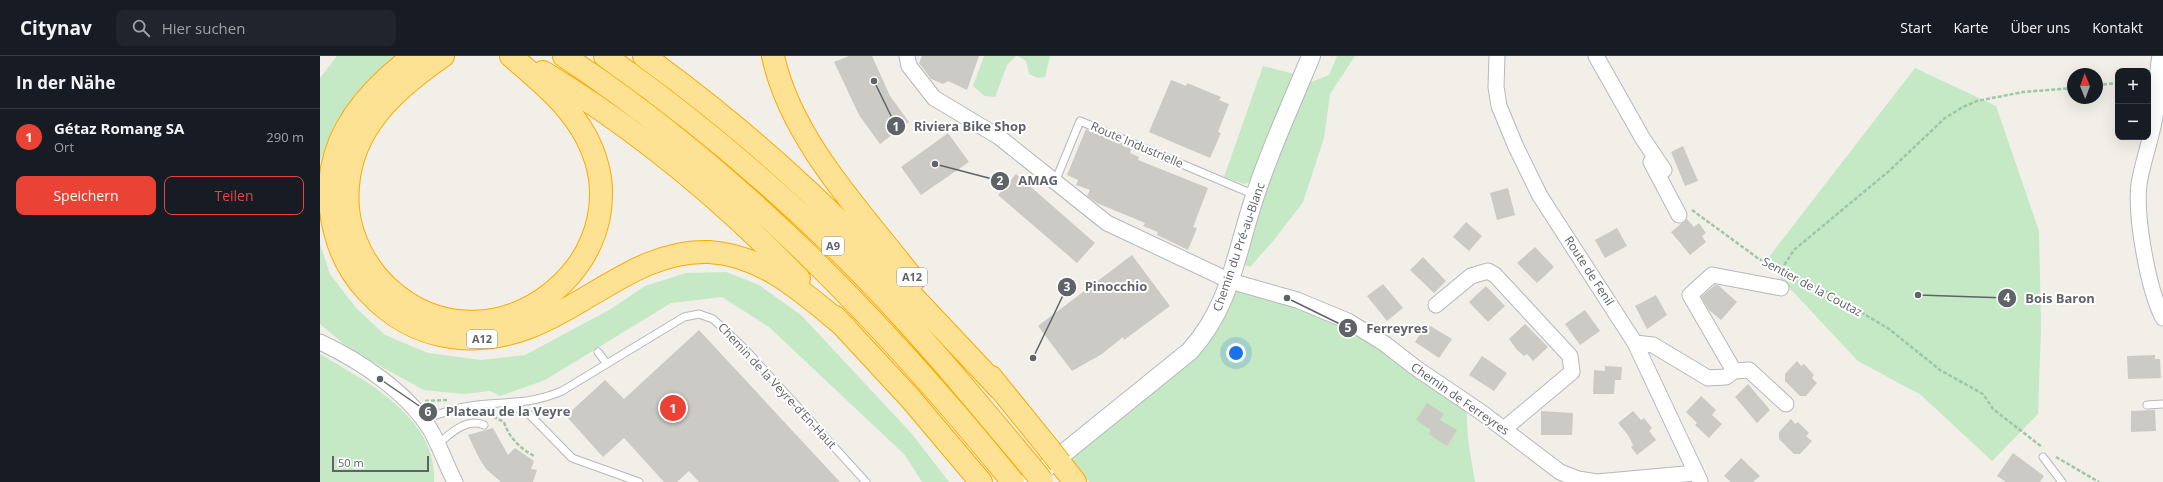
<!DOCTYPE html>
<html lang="de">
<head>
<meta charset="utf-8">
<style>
  :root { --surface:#171b24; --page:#20242c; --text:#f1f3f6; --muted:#9ea1a6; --line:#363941; --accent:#ea4335 }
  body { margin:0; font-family:"Open Sans",sans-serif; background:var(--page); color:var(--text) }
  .controls { position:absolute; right:12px; top:12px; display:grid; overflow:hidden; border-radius:8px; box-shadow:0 4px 16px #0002 }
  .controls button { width:36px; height:36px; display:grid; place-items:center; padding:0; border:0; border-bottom:1px solid var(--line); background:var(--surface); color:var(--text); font:20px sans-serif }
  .compass { position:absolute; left:1747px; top:12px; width:36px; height:36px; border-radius:50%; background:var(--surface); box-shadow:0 4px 16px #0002; rotate:359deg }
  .scale { position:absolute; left:12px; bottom:10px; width:97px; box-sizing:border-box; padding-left:4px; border:2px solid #5f6368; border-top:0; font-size:11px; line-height:14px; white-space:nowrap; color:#5f6368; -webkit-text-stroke:3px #fff; paint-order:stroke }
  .you { position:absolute; left:916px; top:297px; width:14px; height:14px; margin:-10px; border:3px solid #fff; border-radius:50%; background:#1a73e8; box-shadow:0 0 0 6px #1a73e833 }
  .badge { display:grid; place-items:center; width:26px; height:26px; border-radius:50%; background:var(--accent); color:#fff; font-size:13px; font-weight:700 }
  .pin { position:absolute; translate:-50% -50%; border:2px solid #fff; box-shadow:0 1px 4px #0006 }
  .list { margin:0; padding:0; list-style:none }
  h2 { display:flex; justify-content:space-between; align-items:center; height:52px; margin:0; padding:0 16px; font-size:17px }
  h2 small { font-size:13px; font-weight:400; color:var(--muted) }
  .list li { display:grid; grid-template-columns:26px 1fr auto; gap:12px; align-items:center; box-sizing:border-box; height:56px; padding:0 16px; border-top:1px solid var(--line) }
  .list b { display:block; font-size:15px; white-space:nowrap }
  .list p { margin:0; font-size:13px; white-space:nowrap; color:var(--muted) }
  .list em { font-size:13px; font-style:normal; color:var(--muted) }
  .actions { display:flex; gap:8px; padding:12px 16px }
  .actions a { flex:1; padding:9px 0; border:1px solid var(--accent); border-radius:8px; text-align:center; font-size:14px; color:var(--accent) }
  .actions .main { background:var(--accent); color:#fff }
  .icon { flex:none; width:22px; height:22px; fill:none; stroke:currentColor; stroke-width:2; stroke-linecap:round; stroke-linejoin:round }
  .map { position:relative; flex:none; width:1843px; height:426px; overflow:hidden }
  header { display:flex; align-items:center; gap:24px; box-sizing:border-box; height:56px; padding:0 20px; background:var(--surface); border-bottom:1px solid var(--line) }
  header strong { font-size:19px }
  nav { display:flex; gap:22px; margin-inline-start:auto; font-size:14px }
  .search { width:280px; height:36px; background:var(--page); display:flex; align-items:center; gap:10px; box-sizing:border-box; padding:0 14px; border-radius:8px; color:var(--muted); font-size:15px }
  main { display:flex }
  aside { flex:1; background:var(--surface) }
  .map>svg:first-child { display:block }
  .green { fill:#c5e8c5 }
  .building { fill:#cccac5 }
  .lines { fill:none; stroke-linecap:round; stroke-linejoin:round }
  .service-casing { stroke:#b5b8bc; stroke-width:9 }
  .minor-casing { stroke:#b5b8bc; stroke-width:17 }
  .tertiary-casing { stroke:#b5b8bc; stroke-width:20 }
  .motorway-casing { stroke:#f9ab00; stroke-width:24 }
  .path { stroke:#9cc7a9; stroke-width:2.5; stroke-dasharray:4 2; stroke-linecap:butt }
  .service { stroke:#fff; stroke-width:7 }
  .minor { stroke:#fff; stroke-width:15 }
  .tertiary { stroke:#fff; stroke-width:18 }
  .motorway { stroke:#fde293; stroke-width:22 }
  .motorway-bridge-casing { stroke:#f9ab00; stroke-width:24; stroke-linecap:butt }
  .motorway-bridge { stroke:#fde293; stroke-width:22 }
  .labels { text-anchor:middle; stroke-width:4; stroke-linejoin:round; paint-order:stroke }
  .shield { fill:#fff; stroke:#8f9295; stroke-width:1 }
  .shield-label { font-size:11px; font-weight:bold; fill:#5f6368 }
  .street-label { font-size:12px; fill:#5f6368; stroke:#fff }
  .leader { fill:none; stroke:#5f6368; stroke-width:1.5 }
  .callout-dot { fill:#5f6368; stroke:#fff; stroke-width:1.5 }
  .mark-label { font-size:12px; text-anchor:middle; font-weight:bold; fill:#fff }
  .callout-label { font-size:13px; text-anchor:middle; font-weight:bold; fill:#5f6368; stroke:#fff; stroke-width:4; stroke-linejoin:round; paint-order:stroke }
</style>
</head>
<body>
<header>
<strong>Citynav</strong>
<div class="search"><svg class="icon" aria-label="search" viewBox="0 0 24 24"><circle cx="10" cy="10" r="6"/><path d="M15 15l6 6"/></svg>Hier suchen</div>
<nav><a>Start</a><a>Karte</a><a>Über uns</a><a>Kontakt</a></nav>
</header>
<main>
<aside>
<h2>In der Nähe<small></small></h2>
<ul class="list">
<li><span class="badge">1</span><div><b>Gétaz Romang SA</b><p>Ort</p></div><em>290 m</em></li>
</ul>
<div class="actions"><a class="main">Speichern</a><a>Teilen</a></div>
</aside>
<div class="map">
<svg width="1843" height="426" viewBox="0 0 1843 426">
  <rect width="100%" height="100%" fill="#f1efe8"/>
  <!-- green -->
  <path class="green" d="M17,0H78L33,42L14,69L0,105V22Z
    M664,0H696L687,9L675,41L665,40L653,30Z
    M698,0H730L725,21L718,22L709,18L706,5Z
    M1017,0H1035L1010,38L1004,82L983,146L954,184L930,211L925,209L920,191L941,123L924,128L904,121L943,10L974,18L989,27L1009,19Z
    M1595,12L1676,50L1719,175L1721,271L1718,358L1672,405L1601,339L1538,305L1445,206Z
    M0,188L10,218L36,252L65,279L108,297L161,304L205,299L291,253L325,230L366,217L406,216L439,229L481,259L592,378L629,426H602L585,399L449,271L402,241L351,247L225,324L180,340L170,335L143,338L104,334L60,310L25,289L0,268Z
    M910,225L995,250L1146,346L1148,384L1155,426H769L745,395L870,295Z
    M0,298C47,326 118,362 114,426H0Z"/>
  <!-- building -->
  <path class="building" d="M529,0H552L570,40L589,66L560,88L539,59L514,6Z
    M602,0H659L647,34L628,25L623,28L611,23L599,7Z
    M851,24L866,30L867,27L901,41L899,44L909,48L898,76L901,77L890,102L829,76Z
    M766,73L812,92L810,97L819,101L818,104L888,132L873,171L877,172L868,194L837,179L838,176L823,170L825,167L777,147L767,140L770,134L756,129L758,124L747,119Z
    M628,77L649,106L601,139L581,111Z
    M1363,90L1378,125L1365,130L1351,96Z
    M696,118L775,187L757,207L678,139Z
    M1188,132L1195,159L1177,164L1170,137Z
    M1367,163L1374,171L1379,167L1386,177L1382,180L1386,186L1370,199L1351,176Z
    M1146,166L1162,180L1149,195L1133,181Z
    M1297,172L1307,190L1285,202L1275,184Z
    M1215,191L1234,211L1217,227L1197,207Z
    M812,199L850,250L804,284L803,281L782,298L752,315L718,270Z
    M1103,201L1126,225L1114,237L1090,214Z
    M1063,228L1083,252L1067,265L1047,240Z
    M1395,229H1398L1417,246L1401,264L1389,254L1381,241Z
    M1166,230L1185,250L1168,266L1149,246Z
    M1336,239L1347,259L1327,273L1315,250Z
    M1265,254L1280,275L1260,289L1245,268Z
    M1107,268L1132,283L1119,302L1095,286Z
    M1205,268L1228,291L1213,305L1207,298L1204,300L1197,294L1189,283Z
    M379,274L520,426H379L369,415L357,426H344L304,382L283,401L246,360L285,324L304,343Z
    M1835,299V303H1840L1841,322L1808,323L1807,300Z
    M1162,300L1187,317L1174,335L1149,319Z
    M1477,305L1481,310L1484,308L1494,319L1492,322L1497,327L1486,340H1480L1465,325V318Z
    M1285,310L1302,311L1301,324H1295L1294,338H1273L1274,314L1285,315Z
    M1428,328L1450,354L1437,367L1415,341Z
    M1381,340L1396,354L1392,359L1402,368L1389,382L1375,369L1377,367L1366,356Z
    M1107,347L1124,358L1120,364L1137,374L1127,390L1109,378L1111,374L1096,364Z
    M1835,354L1836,375L1811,376V355Z
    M1221,355L1253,357L1252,379H1221Z
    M1313,355L1321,364L1324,362L1332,372L1329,375L1336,384L1317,399L1311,391L1313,389L1308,379L1298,367Z
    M1471,363L1475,368L1478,366L1489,377L1486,380L1492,385L1480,398H1474L1459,383V376Z
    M173,372L188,399L195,392L214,405L211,413L217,414L213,426H181L166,413L159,402L148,379Z
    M1693,397L1724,420L1720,426H1686L1677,420Z
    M1421,402L1440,420L1433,426H1411L1404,420Z"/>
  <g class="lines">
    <!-- service casing -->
    <g class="service-casing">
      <path id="service" d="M735,126L760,65L935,139
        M278,296L287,308
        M191,349L210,359L252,402L319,426
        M1827,349L1843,348
        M104,364C120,357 140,351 157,349C190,345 209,349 242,335L364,261L379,258L393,263L425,293L546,426
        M118,388C130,378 147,361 164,369
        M1723,401L1742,426"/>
    </g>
    <!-- minor casing -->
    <g class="minor-casing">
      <path id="minor" d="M587,0L589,10L614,42L679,81L787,167L910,225L977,244L1028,265L1065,288L1096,312L1161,356L1240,416L1258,423L1277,426L1376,417
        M1177,0L1176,31L1179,50L1196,91L1220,140L1315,287L1380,425
        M1276,0L1323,83L1344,114
        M1840,0C1836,18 1838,36 1836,54C1833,79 1823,103 1819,128C1815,160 1828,233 1843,262
        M1331,106L1359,159
        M1116,249L1151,220L1168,215L1175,219L1250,300L1252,316L1184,373
        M0,286C40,305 86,335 110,373C120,390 126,409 135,426
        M1315,287L1333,289L1388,322L1406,321L1414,315L1429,314L1466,348
        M1414,315L1370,239L1392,219L1461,232"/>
    </g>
    <!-- tertiary casing -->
    <g class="tertiary-casing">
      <path id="tertiary" d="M708,426L870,295C911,249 915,200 934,143C949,95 972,47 991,0"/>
    </g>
    <!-- motorway casing -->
    <g class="motorway-casing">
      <path id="motorway" d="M94,0C56,28 21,64 12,112C5,156 17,204 48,236C70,260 99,277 132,281C236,296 296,192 389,196C444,199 485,238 525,271
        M123,0C68,38 22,81 28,153C31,183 46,211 68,232C175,330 338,196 261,72C243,43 216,22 191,0
        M244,0C418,115 562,265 693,426
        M285,0C376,64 461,136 539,215C600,277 655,344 711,411
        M324,0C382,42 438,88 490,137C556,199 617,267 680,333
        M453,0C471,84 542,157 594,224
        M223,16C317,73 403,144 479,223
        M515,261L590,342L661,426
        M671,321L730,394
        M740,407L755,426"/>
    </g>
    <!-- path -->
    <path class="path" d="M1777,29L1798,27
      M1372,154L1439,203L1511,238L1569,273L1620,314L1663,338L1673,353L1722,391
      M1461,214L1474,194L1569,115L1625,62L1643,51L1657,45L1703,36L1753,32
      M105,345L127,344
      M168,358L184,366C189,382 200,392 214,400
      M1736,401L1779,426"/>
    <!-- service -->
    <use href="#service" class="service"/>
    <!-- minor -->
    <use href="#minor" class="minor"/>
    <!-- tertiary -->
    <use href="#tertiary" class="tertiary"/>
    <!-- motorway -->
    <use href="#motorway" class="motorway"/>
    <!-- motorway-bridge casing -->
    <g class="motorway-bridge-casing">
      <path id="motorway-bridge" d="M730,394L740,407
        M711,411L722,425"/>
    </g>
    <!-- motorway-bridge -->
    <use href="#motorway-bridge" class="motorway-bridge"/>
  </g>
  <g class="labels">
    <!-- shield labels -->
    <g class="shield">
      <rect x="502" y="181" width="22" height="18" rx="3"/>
      <rect x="577" y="212" width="30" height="18" rx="3"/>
      <rect x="147" y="274" width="30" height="18" rx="3"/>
    </g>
    <g class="shield-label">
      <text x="513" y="194">A9</text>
      <text x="592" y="225">A12</text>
      <text x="162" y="287">A12</text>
    </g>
    <!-- street labels -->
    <g class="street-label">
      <text transform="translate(817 89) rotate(23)" y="4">Route Industrielle</text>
      <text transform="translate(919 191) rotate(-71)" y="4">Chemin du Pré-au-Blanc</text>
      <text transform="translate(1269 215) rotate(57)" y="4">Route de Fenil</text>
      <text transform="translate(1492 231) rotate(28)" y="4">Sentier de la Coutaz</text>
      <text transform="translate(457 330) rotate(47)" y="4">Chemin de la Veyre-d'En-Haut</text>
      <text transform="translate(1140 343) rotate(35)" y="4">Chemin de Ferreyres</text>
    </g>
  </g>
  <!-- callouts -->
  <path class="leader" d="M554 25L576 70M615 108L680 125M713 302L747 231M1598 239L1687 242M967 242L1028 272M60 323L108 356"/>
  <g class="callout-dot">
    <circle cx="554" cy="25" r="4"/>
    <circle cx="615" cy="108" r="4"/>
    <circle cx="713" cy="302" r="4"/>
    <circle cx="1598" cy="239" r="4"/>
    <circle cx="967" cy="242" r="4"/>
    <circle cx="60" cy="323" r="4"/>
    <circle cx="576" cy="70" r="10"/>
    <circle cx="680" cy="125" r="10"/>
    <circle cx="747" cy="231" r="10"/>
    <circle cx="1687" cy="242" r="10"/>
    <circle cx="1028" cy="272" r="10"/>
    <circle cx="108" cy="356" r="10"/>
  </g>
  <g class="mark-label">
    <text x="576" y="75">1</text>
    <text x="680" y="129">2</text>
    <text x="747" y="235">3</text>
    <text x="1687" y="246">4</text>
    <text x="1028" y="276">5</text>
    <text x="108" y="360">6</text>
  </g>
  <g class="callout-label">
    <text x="650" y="75">Riviera Bike Shop</text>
    <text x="718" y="129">AMAG</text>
    <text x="796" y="235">Pinocchio</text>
    <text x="1740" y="247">Bois Baron</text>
    <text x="1077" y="277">Ferreyres</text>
    <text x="188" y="360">Plateau de la Veyre</text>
  </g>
</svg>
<div class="controls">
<button>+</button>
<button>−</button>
</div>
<svg class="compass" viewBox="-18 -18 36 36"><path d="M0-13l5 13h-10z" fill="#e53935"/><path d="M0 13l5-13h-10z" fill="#9ea1a6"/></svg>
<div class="scale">50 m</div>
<div class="you"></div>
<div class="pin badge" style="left:353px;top:352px">1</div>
</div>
</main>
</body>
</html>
